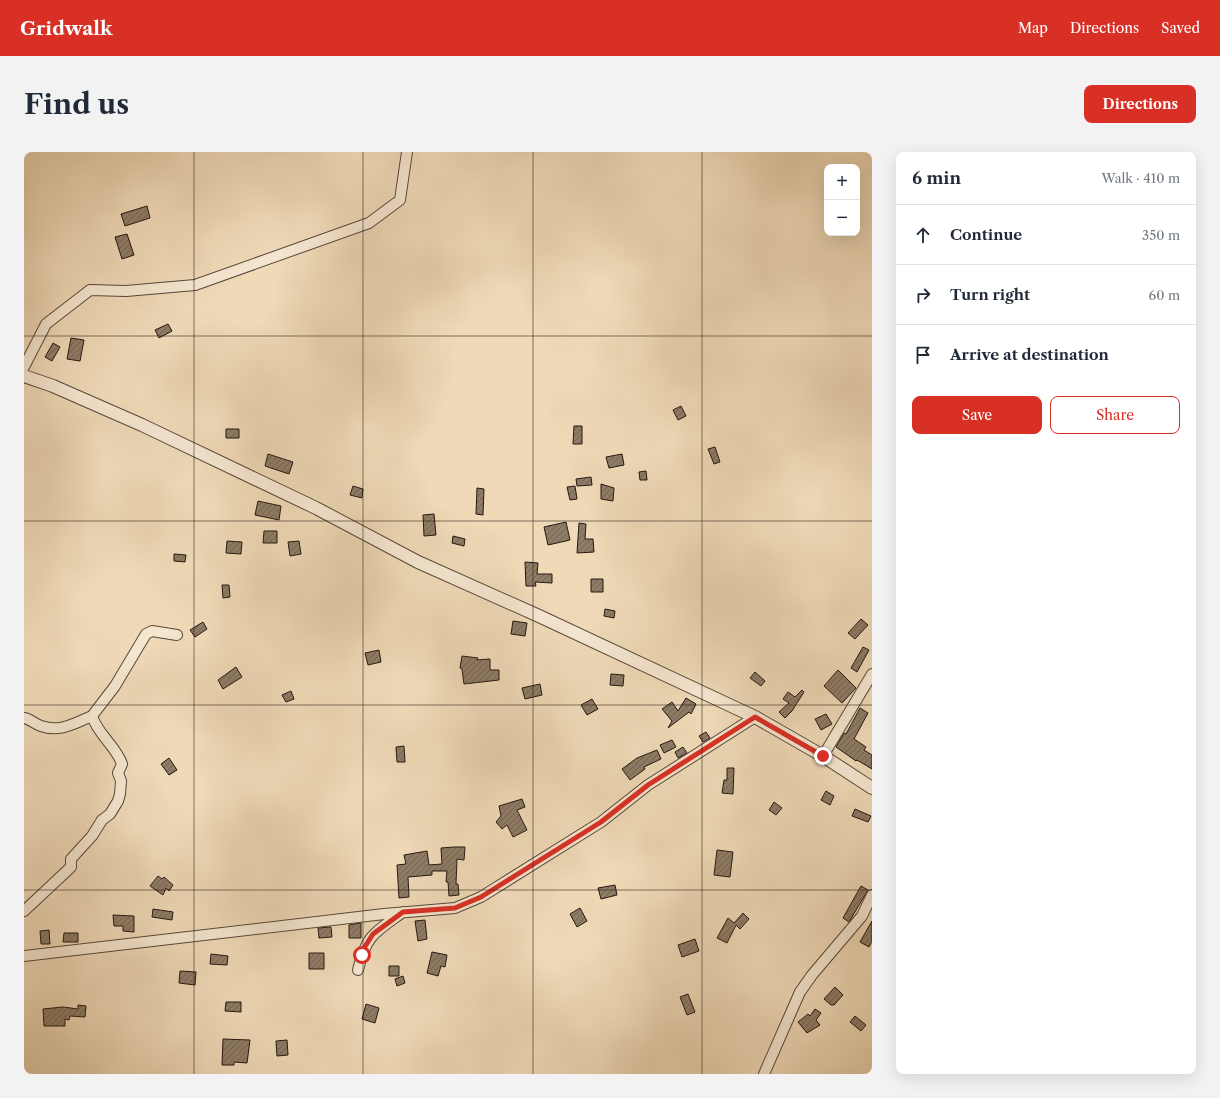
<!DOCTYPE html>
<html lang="en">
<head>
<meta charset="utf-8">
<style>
  :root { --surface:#fff; --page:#f2f2f3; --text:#1f2937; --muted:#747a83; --line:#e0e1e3; --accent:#d93025 }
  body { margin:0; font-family:"Libre Caslon Text",serif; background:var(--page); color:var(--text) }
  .controls { position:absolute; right:12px; top:12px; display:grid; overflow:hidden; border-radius:8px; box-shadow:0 4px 16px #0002 }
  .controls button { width:36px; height:36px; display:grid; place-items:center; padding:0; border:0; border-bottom:1px solid var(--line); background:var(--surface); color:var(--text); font:20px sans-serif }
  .stop { position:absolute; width:12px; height:12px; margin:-9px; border:3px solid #d93025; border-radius:50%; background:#fff }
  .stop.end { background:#d93025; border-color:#fff; box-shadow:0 1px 4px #0008 }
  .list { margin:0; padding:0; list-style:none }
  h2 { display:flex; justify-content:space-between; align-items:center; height:52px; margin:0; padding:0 16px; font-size:17px }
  h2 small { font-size:13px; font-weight:400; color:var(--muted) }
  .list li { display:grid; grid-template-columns:26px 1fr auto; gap:12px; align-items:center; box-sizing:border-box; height:60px; padding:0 16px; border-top:1px solid var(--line) }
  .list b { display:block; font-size:15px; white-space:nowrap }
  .list em { font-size:13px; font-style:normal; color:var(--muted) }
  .actions { display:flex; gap:8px; padding:12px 16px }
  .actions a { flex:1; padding:9px 0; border:1px solid var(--accent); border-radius:8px; text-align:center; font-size:14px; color:var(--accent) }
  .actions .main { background:var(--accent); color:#fff }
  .icon { flex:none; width:22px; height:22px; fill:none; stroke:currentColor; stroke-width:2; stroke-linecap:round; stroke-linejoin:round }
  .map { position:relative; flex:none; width:848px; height:922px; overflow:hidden; border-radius:8px }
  header { display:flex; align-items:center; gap:24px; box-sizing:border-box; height:56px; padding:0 20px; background:var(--accent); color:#fff }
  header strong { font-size:19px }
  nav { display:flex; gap:22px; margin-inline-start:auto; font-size:14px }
  .intro { display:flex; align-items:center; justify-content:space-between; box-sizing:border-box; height:96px; padding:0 24px }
  h1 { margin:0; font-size:28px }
  .button { padding:10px 18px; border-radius:8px; background:var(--accent); color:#fff; font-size:14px; font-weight:700 }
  main { display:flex; gap:24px; padding:0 24px }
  aside { flex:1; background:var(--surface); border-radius:8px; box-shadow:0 4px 16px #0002 }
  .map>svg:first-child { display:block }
  .building { fill:url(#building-hatch); stroke:#251811 }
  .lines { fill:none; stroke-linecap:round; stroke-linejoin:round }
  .minor-casing { stroke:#58483a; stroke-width:12 }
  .tertiary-casing { stroke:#58483a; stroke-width:14 }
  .minor { stroke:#f5e6d0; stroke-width:10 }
  .tertiary { stroke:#f5e6d0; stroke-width:12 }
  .route { stroke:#d93025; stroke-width:5 }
  .grid { fill:none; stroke:#251811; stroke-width:1; stroke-opacity:0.55 }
</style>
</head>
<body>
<header>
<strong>Gridwalk</strong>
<nav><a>Map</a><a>Directions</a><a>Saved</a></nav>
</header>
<div class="intro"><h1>Find us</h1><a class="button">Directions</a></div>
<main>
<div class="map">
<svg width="848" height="922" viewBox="0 0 848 922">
  <defs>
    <pattern id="building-hatch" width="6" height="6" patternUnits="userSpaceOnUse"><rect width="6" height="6" fill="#8e7c67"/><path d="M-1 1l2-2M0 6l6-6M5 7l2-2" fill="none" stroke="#746553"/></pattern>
  </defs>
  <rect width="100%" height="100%" fill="#efd9b7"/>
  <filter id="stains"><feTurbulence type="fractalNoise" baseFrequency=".005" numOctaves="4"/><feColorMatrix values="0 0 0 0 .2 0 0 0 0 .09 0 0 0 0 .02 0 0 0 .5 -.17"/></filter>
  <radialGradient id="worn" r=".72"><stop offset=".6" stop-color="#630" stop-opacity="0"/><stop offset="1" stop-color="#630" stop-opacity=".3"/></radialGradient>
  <!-- building -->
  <path class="building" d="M123,54L126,66L101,74L97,62Z
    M103,82L110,103L98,107L91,85Z
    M144,172L148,179L135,186L131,178Z
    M47,186L60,188L56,209L43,207Z
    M29,191L36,195L28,209L21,205Z
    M657,254L662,264L654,268L649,258Z
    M550,274H558V292H549Z
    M202,277H215V286H202Z
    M691,295L696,310L690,312L684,297Z
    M244,302L269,310L265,322L241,314Z
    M598,302L600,313L585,316L582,305Z
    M622,319L623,328H616L615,320Z
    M567,325L568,333L553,334L552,327Z
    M577,332L590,336L589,349L577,347Z
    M329,334L339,337L338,346L326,343Z
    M551,334L553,347L546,348L543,335Z
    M453,336L460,337L459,363L452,362Z
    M234,349L257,354L255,368L231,363Z
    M410,362L412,383L400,384L399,363Z
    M542,370L546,388L524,393L520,375Z
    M555,371L562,372L561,387H569L570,400L553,401Z
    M240,379H253V391H239Z
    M429,384L441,387L440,394L428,391Z
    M203,389L218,390L217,402L202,401Z
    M275,389L277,402L266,404L264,390Z
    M150,402L162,403L161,410L150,409Z
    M501,410L514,411L513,422H528V431L511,430L512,434H502Z
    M567,427H579V440H567Z
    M198,433H205L206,445L199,446Z
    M581,457L591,459L590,466L580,464Z
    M837,467L844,473L831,487L824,481Z
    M489,469L503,471L501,484L487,482Z
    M179,470L183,477L171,485L166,478Z
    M839,495L845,498L833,520L827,516Z
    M355,498L357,510L344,513L341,501Z
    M438,504L454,506L453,508L466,507V518H475V528L440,532L438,517L436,516Z
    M212,515L218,525L199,537L194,528Z
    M814,518L832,536L818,551L800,534Z
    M731,520L741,529L737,534L726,526Z
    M587,522L600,523L599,534L586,533Z
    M516,532L518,543L501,547L498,536Z
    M778,538L780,540L768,559L761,566L755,560L765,551L759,547L764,540L771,545Z
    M267,539L270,547L262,550L258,543Z
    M662,546L672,552L667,562L665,560L644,576L648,569L638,557L648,550L654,559Z
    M568,547L574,557L563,563L557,553Z
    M836,556L844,561L830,587L842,595L840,598L848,603V617L833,608L832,609L812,595L820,581L822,582Z
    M802,562L808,572L797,578L791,567Z
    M682,580L686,586L679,590L675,584Z
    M648,588L652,595L640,601L636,593Z
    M380,594L381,610H373L372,595Z
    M659,595L663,601L654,606L651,600Z
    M633,598L637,607L620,615L621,617L606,628L598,617L613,606Z
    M145,606L153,618L145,623L137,612Z
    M703,616H710L709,642L698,641L700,628H703Z
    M802,639L810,644L806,653L797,648Z
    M498,647L501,655L493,658L503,678L489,685L483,673L478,677L472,670L477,664L475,654Z
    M750,650L758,656L752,663L745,658Z
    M831,657L847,664L844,670L828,664Z
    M430,695H441L440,708L433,707L432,732H434L435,743L425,744L424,730H422L423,719H408V723L384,725L385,745L375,746L373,713L382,712L380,703L403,699L405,713L418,712L417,696Z
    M693,698L709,700L706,725L690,723Z
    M134,724L138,727L140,725L149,733L145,739L142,736L139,743L126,734Z
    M591,733L593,743L577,747L574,736Z
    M837,734L844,738L825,770L819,766Z
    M556,756L563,769L553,775L546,762Z
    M129,757L149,760L148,768L128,765Z
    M719,761L725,767L716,777L712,773L703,791L693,786L704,766L710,771Z
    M89,763L110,764V780L99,779V774H90Z
    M401,768L403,787L394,789L391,769Z
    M848,769V789L845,795L836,790Z
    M337,771V786H325V773Z
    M307,775L308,785L295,786L294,776Z
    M25,778L26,792H17L16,779Z
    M40,781H54V790H39Z
    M671,787L675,799L658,805L654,793Z
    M408,800L423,803L421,815L417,814L414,824L403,821Z
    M285,801H300V817H285Z
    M187,802L204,804L203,813L186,812Z
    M365,814H375V824H365Z
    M156,819L172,820L171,833L155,831Z
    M379,824L381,831L373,834L371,827Z
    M811,835L819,843L810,853H807L800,847Z
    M664,842L671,860L663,863L656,845Z
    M202,850H217V860L201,859Z
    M342,852L355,856L351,871L338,867Z
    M54,853L62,854L61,865L46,864L45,868L41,867V874H20L19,857L39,855L54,857Z
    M791,857L797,861L792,868L796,873L783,881L774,870L784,862L786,864Z
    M831,864L842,873L837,879L826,870Z
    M199,887L226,888L223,911L210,910V913H198Z
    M263,888L264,903L253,904L252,889Z"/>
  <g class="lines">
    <!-- minor casing -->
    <g class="minor-casing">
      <path id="minor" d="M0,215L22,172L66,138L102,139L171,133L345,71L376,48L383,0
        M68,564L91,534L122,482L128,479L153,483
        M0,566C6,567 11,572 17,574C36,581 51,571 68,564C74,583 92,594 98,612L94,621L97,629L96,642L94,649L86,662L78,668L68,684L47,707V715L0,759
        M799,604L848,522
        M0,804L360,762L431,756L457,745L577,670L624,633L731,565
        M334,818C342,783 351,780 379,760
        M740,922L776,840L788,823L838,764L848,743"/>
    </g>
    <!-- tertiary casing -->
    <g class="tertiary-casing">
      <path id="tertiary" d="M0,224L29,234L118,273L292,356L394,410L515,464L731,565L799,604L848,636"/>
    </g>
    <!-- minor -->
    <use href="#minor" class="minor"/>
    <!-- tertiary -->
    <use href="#tertiary" class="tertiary"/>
  </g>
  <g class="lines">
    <!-- route -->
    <path class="route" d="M338,803L340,796L349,782L379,760L431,756L457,745L577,670L624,633L731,565L799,604"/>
  </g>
  <!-- grid -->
  <path class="grid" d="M170,0V922M339,0V922M509,0V922M678,0V922M0,184H848M0,369H848M0,553H848M0,738H848"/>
  <rect width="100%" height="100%" filter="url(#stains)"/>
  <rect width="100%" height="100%" fill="url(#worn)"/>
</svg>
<div class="controls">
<button>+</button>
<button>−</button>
</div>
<div class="stop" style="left:338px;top:803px"></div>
<div class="stop end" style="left:799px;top:604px"></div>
</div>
<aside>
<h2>6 min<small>Walk · 410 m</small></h2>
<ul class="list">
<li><svg class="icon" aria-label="ahead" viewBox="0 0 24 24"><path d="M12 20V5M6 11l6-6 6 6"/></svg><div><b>Continue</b></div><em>350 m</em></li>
<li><svg class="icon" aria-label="right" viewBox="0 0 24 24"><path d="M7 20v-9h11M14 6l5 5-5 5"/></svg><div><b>Turn right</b></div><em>60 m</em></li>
<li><svg class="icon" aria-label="arrive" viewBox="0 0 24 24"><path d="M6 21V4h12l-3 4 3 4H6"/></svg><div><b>Arrive at destination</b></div></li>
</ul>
<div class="actions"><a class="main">Save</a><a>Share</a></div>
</aside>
</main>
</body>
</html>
